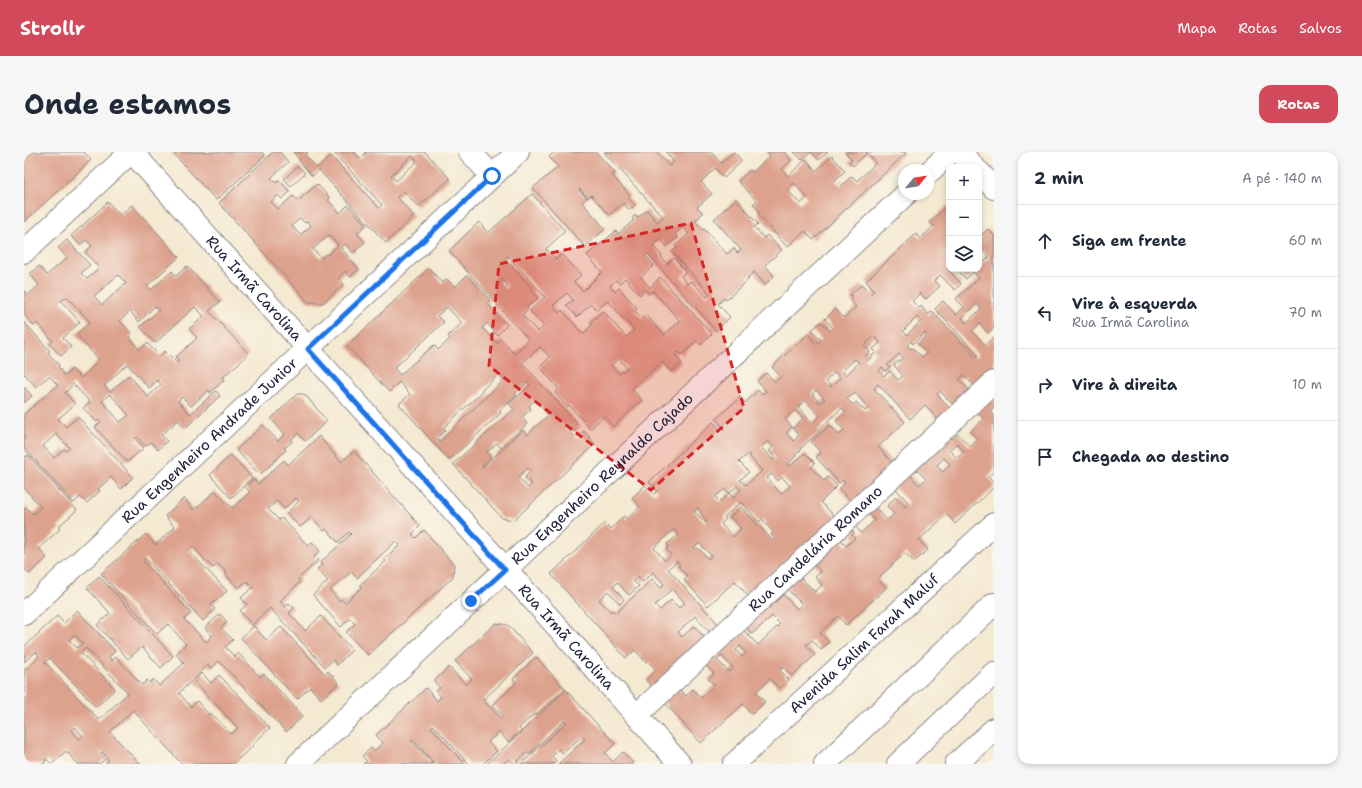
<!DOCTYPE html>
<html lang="pt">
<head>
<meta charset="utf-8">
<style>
  :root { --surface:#fff; --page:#f6f6f7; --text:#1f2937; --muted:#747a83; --line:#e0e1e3; --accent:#d1495b }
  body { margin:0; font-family:"Shantell Sans",sans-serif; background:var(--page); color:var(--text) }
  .controls { position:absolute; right:12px; top:12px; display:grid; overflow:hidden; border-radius:8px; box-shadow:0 2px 6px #0003 }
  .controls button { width:36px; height:36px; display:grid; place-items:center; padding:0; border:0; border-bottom:1px solid var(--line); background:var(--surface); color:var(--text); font:20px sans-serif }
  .compass { position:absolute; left:874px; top:12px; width:36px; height:36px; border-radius:50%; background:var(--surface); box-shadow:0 2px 6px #0003; rotate:60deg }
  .stop { position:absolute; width:12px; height:12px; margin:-9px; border:3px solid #1a73e8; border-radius:50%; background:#fff }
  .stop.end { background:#1a73e8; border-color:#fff; box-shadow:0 1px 4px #0008 }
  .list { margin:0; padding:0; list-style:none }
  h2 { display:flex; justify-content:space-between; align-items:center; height:52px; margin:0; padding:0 16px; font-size:17px }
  h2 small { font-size:13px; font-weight:400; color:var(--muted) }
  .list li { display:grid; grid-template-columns:26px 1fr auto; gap:12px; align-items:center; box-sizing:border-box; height:72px; padding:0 16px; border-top:1px solid var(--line) }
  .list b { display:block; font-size:15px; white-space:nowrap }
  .list p { margin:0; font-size:13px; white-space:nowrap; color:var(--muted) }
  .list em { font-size:13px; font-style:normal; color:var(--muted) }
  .icon { flex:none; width:22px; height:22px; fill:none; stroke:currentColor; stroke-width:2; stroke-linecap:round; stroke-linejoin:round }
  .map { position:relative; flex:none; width:970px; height:612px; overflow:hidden; border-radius:12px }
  header { display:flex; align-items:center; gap:24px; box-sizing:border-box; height:56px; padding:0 20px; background:var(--accent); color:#fff }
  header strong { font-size:19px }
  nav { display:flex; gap:22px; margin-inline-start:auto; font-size:14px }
  .intro { display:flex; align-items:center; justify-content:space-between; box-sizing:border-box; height:96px; padding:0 24px }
  h1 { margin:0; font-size:28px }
  .button { padding:10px 18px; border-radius:12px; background:var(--accent); color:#fff; font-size:14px; font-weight:700 }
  main { display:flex; gap:24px; padding:0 24px }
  aside { flex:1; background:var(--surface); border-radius:12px; box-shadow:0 2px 6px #0003 }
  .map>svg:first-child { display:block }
  .building { fill:#dda28d; fill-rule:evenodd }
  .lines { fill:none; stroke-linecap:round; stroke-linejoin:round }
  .street-casing { stroke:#8b8686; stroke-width:24 }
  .secondary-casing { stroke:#8b8686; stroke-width:24 }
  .highway-casing { stroke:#8b8686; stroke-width:24 }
  .street { stroke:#fff; stroke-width:22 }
  .secondary { stroke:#fff; stroke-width:22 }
  .highway { stroke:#fff; stroke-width:22 }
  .route { stroke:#1a73e8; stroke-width:5 }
  .marked { fill:#d62828; fill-opacity:0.2; stroke:#d62828; stroke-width:3; stroke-dasharray:8 5; stroke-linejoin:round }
  .labels { text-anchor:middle; stroke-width:4; stroke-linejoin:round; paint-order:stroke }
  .street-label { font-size:15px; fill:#22223b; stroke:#fbf7ec }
</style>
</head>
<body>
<header>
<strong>Strollr</strong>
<nav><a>Mapa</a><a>Rotas</a><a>Salvos</a></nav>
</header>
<div class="intro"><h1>Onde estamos</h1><a class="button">Rotas</a></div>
<main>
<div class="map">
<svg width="970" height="612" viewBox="0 0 970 612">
  <rect width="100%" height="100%" fill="#fbf7ec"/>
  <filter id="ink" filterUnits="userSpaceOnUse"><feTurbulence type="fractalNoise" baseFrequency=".025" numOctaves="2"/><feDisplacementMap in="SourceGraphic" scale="8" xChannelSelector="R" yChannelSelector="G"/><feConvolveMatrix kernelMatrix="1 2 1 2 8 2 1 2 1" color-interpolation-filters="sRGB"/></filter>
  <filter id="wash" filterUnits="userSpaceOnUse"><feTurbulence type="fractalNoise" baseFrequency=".012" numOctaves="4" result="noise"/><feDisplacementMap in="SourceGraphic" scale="16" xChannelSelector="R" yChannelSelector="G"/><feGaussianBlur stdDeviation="0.9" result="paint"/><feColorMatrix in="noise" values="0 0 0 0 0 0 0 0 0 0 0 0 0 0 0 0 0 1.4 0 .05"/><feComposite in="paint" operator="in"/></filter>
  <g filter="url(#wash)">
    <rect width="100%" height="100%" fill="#f4e9d1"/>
    <g id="blocks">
      <!-- building -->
      <path class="building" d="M0,0H60L67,8L0,70Z
        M148,0H238L241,4L192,48Z
        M249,0H256L264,10L247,26L252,31L255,28L266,40L258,47L254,43L247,50L254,57L269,44L274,49L293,32L306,46L304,48L316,61L324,53L342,73L333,81L341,90L329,101L321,92L317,96L335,117L326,125L321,119L314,126L320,132L299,151L284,150L195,51ZM276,66L281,71L283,69L287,74L276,83L268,74ZM305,83L314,93L304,103L302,102L297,106L289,97Z
        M269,0H284L281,3L293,16L307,4L355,56L358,53L309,0H332L331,1L336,7L342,1L340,0H401L426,27L394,55L380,39L373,45L390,64L362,91L295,18L288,24L275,9L276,8ZM388,4L393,9L372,29L367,23Z
        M530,0H572L591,21L588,23L606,44L604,46L611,53L605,58L599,51L585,63L567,43L564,46L556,37L555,38L563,46L558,50L581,77L561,95L509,36L534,15L525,5Z
        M580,0H633L645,14L650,10L642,0H687L697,11L710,0L718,9L700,26L691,16L677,30L688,42L673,55L679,61L671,69L679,78L680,77L703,102L710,96L713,101L717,98L690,67L712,47L734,72L730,75L740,86L743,83L758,98L741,113L750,124L741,133L730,120L723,126L725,127L702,148L700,146L694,152L706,165L692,179L624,102L621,104L630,113L617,125L626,136L636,125L688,182L677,193L673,189L658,203L655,200L651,203L658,211L647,220L638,210L608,237L618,248L589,275L580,264L566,277L545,253L543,255L531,241L535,237L516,215L526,205L516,195L498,211L556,274L550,280L543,272L541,274L552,286L560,279L571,292L490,368L478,366L429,312L490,257L485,252L506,233L503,230L491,242L492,244L475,259L477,261L425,308L375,252L386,242L375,230L365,240L323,194L405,116L418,131L423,127L431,135L443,123L466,148L463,151L483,173L473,183L463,171L458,176L473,191L477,187L490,202L505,188L425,99L455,70L464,81L508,42L541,79L522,97L532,107L538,102L557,123L550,130L559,139L578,120L563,103L592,79L594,82L610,68L608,66L611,63L613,66L623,58L633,70L639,65ZM659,75L665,82L651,94L653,96L648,100L686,142L683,145L667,129L663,132L657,124L662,120L650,106L643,112L637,105L638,104L629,94L637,87L643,95L654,85L651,82ZM484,104L521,145L506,159L520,174L514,180L498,163L504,157L503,155L514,146L508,138L509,137L486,112L485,113L480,108ZM601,126L616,143L621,138L625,142L629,139L656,169L640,183L622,163L618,167L610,158L613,156L595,136L591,140L586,134L592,128L595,132ZM479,127L484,134L481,137L475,131ZM543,141L549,148L542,153L553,165L567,152L573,158L584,149L610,178L602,185L579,159L566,170L568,173L559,182L538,158L535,161L529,154ZM423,155L438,171L424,184L426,187L414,198L410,193L376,223L370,216L420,170L413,164ZM595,207L603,216L595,222L587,213ZM475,222L480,228L416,289L413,286L422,278L419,276L458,240L457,239ZM511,248L524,263L503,283L499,278L459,315L458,314L467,305L463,300L473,291L477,296L503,272L498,265L507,257L505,254ZM504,316L507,319L501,325L508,332L504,336L494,325Z
        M742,0H760L767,8L758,17L764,24L782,7L792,19L808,4L821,19L811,28L817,34L828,24L833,29L852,11L843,1L829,14L825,10L828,8L822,1L823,0H881V2L789,88L781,79L763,95L734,62L736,60L729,52L733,49L714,29L726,18L729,20L746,4ZM770,31L783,46L776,52L763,37Z
        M770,0H787L778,8Z
        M787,0H804L795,8Z
        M274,14L281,21L267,34L260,27Z
        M84,50L96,63L108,53L155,105L123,134L127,138L148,119L152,124L163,114L196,150L185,159L225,202L199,225L201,227L186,241L185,238L167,254L158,245L154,249L166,262L192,239L196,244L161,276L154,268L137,283L143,289L134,298L127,290L121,294L113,285L111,287L120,296L103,310L71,275L77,270L75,268L73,270L59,256L66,250L49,232L41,241L51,252L34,267L42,275L54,265L109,325L97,337L87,325L74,337L76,339L63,351L56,345L50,351L0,296V262L34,233L25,224L12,235L1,222L0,223V170L26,199L24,201L35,213L34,215L41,224L48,217L57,226L75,208L52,182L66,170L43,145L37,149L56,170L39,186L47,195L37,204L26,192L29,189L13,171L10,174L0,163V138L4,143L15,133L6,122L15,114L23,123L43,106L34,96L43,88L66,113L57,121L63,127L75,116L61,100L68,94L62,88L56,93L47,84ZM94,123L102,131L78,153L70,144ZM131,154L135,158L116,175L131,191L171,155L180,164L165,177L173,186L152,205L155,209L153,211L141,199L136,204L123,191L116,198L105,185L108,182L96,169L106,159L115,170ZM103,212L125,236L133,228L137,232L124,245L105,223L86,240L80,234ZM86,242L105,263L96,270L78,249ZM32,282L46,296L42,299L40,297L30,306L19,294Z
        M925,52V115L923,116L937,132L931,138L916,123L910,129L916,134L902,147L896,141L888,149L895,156L897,154L904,163L908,159L952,206L954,204L952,201L911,157L919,149L932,163L940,155L932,147L955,126L949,120L942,127L933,117H955V108L958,112L965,105L958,97L955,100V94L960,89L956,84L964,77L970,83V176L964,181L956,172L948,179L961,193L970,185V219L952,236L940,223L935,227L946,239L939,245L937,244L928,252L916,239L913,242L928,259L916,270L901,253L886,267L854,232L852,234L850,237L881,270L854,295L870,313L829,351L815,337L821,331L819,328L815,331L792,305L797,301L787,290L806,273L815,283L820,278L812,269L822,260L818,256L794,278L795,280L777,296L778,297L771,303L772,304L763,313L765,315L781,301L791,311L787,315L800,329L804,325L813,334L797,350L812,366L726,446L711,429L684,454L660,428L664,425L654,414L656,413L653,409L644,417L696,474L687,482L671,464L654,480L658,485L670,474L680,485L656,507L658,509L629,536L622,528L632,518L623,508L622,510L611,498L602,506L527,422L581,371L587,377L600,364L603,367L616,355L608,346L621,333L630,342L633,339L625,330L689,270L698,279L700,277L692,267L716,245L721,251L734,238L738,243L742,239L733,229L742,221L751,230L757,225L748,215L784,182L792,192L797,188L788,178L797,170L806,179L809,176L801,167L811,157L820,166L832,155L826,148L829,146L826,143L837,133L846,142L850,139L842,129L892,82L896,87L910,74L906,70ZM953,152L957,157L942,171L938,166ZM893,165L897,169L883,183L879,179ZM901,181L903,183L894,192L903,201L898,205L889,196L887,197L883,193L887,189L889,192ZM850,184L856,191L849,197L852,200L843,209L840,205L846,200L840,194ZM875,202L879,206L870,213L879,224L874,228L866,219L860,224L855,219L858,215L861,219L866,215L863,213ZM831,207L835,211L822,223L818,219ZM811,220L816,226L807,235L802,229ZM792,238L801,247L796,251L788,242ZM831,241L845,256L841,259L832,250L829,253L823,247ZM781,248L796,264L788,271L774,255ZM771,258L779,266L769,276L775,283L770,289L762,281L768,275L761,267ZM744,289L749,295L745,299L751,306L749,308L737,295ZM724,302L727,304L726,305L738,319L722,333L716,328L725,320L715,310ZM748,322L754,329L758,325L766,334L757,342L743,326ZM713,334L717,338L709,346L705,341L696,350L692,346V344L701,337L705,341ZM717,350L735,370L738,367L749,380L747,383L751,387L749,389L717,355L706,365L717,377L709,385L697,372L702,367L700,365ZM674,356L677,360L676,361L683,369L682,371L670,359ZM650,377L655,383L643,392L645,394L642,397L647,403L641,409L630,396ZM675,391L688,404L684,407L674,396L671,398L670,396ZM629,420L640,432L637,436L628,427L592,461L589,458L587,460L575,448L584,439L596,452L600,447L589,435L593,430L605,443L615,434L609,429L614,424L619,430ZM648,437L661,451L655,456L647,448L636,458L631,453Z
        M0,235L8,244L0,251Z
        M273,242H279L283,245L303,269L281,289L274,281L267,288L268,290L260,296L262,298L236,323L212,298L239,273L254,289L261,282L247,267Z
        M970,242V255L966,259L970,263V319L964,325L970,331V335L931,372L923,362L895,388L904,398L890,410L881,401L868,413L854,427L862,436L822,473L814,464L796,481L805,490L797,498L788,488L782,493L791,503L768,524L759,515L756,518L765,528L755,536L746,527L732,540L741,550L728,562L719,552L677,591L640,550L654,536L662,544L669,537L677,546L691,533L684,527L690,522L681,512L718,477L734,493L756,472L748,464L728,482L721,474L757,440L773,457L778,452L762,436L775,424L791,440L798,433L791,425L797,420L789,411L816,386L822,394L831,386L828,383L830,381L826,376L830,373L837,381L851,368L843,360L850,354L863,368L870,362L863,354L872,345L881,355L885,351L870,335L885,322L895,333L902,327L891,316L925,284L928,287L934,282L946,295L954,287L946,280L960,267L952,259ZM933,291L940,300L933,306L925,298ZM920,306L926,312L919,320L913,313ZM716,494L722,501L718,505L712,498ZM698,504L709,516L705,520L693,508Z
        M295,284L317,310L330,299L396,374L388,382L392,386L400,378L430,413L429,425L344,503L322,480L331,472L326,466L317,475L289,443L304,429L293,417L298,413L296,411L327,382L325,380L314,390L302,377L300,379L288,365L276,375L263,361L275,349L272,346L260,357L253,349L244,357L255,368L258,366L284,394L288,390L296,399L290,405L294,409L274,427L276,430L256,449L261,455L265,451L270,456L265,461L281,479L297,464L328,498L313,513L309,508L301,515L246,456L228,473L216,459L223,452L217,446L229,435L223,429L214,436L201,422L203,421L194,412L189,416L169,395L165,399L203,439L187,453L191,457L179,469L121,406L119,409L167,461L160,467L182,490L188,484L181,476L196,462L203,470L197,476L209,488L201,495L211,505L214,501L236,525L240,522L279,564L262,580L195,509L187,517L184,513L155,541L167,555L173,549L185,563L187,561L207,582L214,576L170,529L178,521L187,531L195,523L246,576L229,592V594L209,612H158L109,558L86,580L116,612H84L82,610L85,608L78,600L76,602L81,607L76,612H54L42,599L28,612L22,607L20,612H0V515L2,517L15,504L12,500L0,510V495L33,464L40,471L53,458L91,499L85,505L88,509L92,505L118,533L123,528L126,531L129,527L135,534L160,511L152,502L162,492L144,472L133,482L77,422L122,382L131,393L151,375L141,364L160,346L170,358L191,339L208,356L226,340L221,335L230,327L234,332L260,308L264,313ZM372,389L376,393L360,407L362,409L336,433L338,435L321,451L317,447L315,449L306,438L327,420L333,426ZM50,483L59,491L53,496L45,488ZM62,496L104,541L75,568L21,510L26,506L72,555L91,537L57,501ZM51,575L59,584L55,587L47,578Z
        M0,303L2,305L4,303L53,358L34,375L36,377L15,396L23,406L5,422L0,416V357L2,355L9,362L17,355L0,336Z
        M207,303L228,326L207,346L186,323Z
        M75,424L149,504L137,516L118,495L104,507L73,473L86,461L63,436Z
        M472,471L484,473L509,501L459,548L477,566L479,564L469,553L492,531L489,527L512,505L541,537L512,563L510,562L495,576L497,579L484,590L475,580L464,590L473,599L459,612H445L409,573L407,575L440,611L439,612H411L389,588L387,589L409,612H339L343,609L338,604L347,596L350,599L359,591L352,583L402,536L413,549L417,545L412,539L416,536L410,529L425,515L442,533L448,527L431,509Z
        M230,474L242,488L257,475L301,522L304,519L315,531L297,547L286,535L273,547L217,486Z
        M542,538L591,592L581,601L589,610L599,600L610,612H534L561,587L558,584L539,601L535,597L528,604L532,609L529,612H497L543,570L541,568L505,602L503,600L491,612L485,607L479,612H463Z"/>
    </g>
  </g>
  <g filter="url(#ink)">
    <use href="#blocks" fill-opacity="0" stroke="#8b8686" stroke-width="1"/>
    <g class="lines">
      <!-- street casing -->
      <g class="street-casing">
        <g id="street">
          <path id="s1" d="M108,0L656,612"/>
          <path d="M446,0L468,24"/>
          <path d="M904,21L927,0"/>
          <path d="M0,100L107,0"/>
          <path id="s2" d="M0,462L494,0"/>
          <path id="s3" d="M613,563L970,230"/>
          <path id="s4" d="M274,612L882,42"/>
        </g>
      </g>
      <!-- secondary casing -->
      <g class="secondary-casing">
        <path id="secondary" d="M936,0L950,15
          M955,20L970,36"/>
      </g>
      <!-- highway casing -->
      <g class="highway-casing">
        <g id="highway">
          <path id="s5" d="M710,612L970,372"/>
          <path d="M801,612L970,452"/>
          <path d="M874,612L970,521"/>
          <path d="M932,612L970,577"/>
        </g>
      </g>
      <!-- street -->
      <use href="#street" class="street"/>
      <!-- secondary -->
      <use href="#secondary" class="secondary"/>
      <!-- highway -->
      <use href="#highway" class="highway"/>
    </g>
  </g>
  <g class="lines" filter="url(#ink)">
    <!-- route -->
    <path class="route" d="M447,449L481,418L284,197L468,24"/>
  </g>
  <!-- marked area -->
  <path class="marked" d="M667,71L720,256L627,338L465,214L475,112Z"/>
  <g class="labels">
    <!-- street labels -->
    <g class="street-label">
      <text dy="5" stroke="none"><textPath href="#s1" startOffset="183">Rua Irmã Carolina</textPath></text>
      <text dy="5" stroke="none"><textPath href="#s2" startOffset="254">Rua Engenheiro Andrade Junior</textPath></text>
      <text dy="5" stroke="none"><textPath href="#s4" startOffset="417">Rua Engenheiro Reynaldo Cajado</textPath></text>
      <text dy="5" stroke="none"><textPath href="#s3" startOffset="244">Rua Candelária Romano</textPath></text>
      <text dy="5" stroke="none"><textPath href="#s1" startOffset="651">Rua Irmã Carolina</textPath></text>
      <text dy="5" stroke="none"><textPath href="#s5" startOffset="177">Avenida Salim Farah Maluf</textPath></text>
    </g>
  </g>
</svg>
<div class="controls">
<button>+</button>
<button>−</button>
<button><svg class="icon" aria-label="layers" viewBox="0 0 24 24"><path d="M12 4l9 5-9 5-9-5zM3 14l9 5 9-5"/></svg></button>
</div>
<svg class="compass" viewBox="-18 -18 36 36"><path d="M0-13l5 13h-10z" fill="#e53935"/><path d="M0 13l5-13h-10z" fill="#747a83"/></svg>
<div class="stop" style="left:468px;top:24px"></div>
<div class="stop end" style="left:447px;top:449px"></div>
</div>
<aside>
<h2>2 min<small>A pé · 140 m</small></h2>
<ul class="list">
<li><svg class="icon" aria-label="ahead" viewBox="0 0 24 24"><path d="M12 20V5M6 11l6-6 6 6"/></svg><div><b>Siga em frente</b></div><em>60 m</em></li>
<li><svg class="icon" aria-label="left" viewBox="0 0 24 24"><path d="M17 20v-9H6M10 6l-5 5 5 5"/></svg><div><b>Vire à esquerda</b><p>Rua Irmã Carolina</p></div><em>70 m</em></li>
<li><svg class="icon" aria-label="right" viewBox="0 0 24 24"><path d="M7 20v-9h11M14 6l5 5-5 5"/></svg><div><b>Vire à direita</b></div><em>10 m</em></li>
<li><svg class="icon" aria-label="arrive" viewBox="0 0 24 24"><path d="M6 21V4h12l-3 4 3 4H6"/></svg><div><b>Chegada ao destino</b></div></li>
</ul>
</aside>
</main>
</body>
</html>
